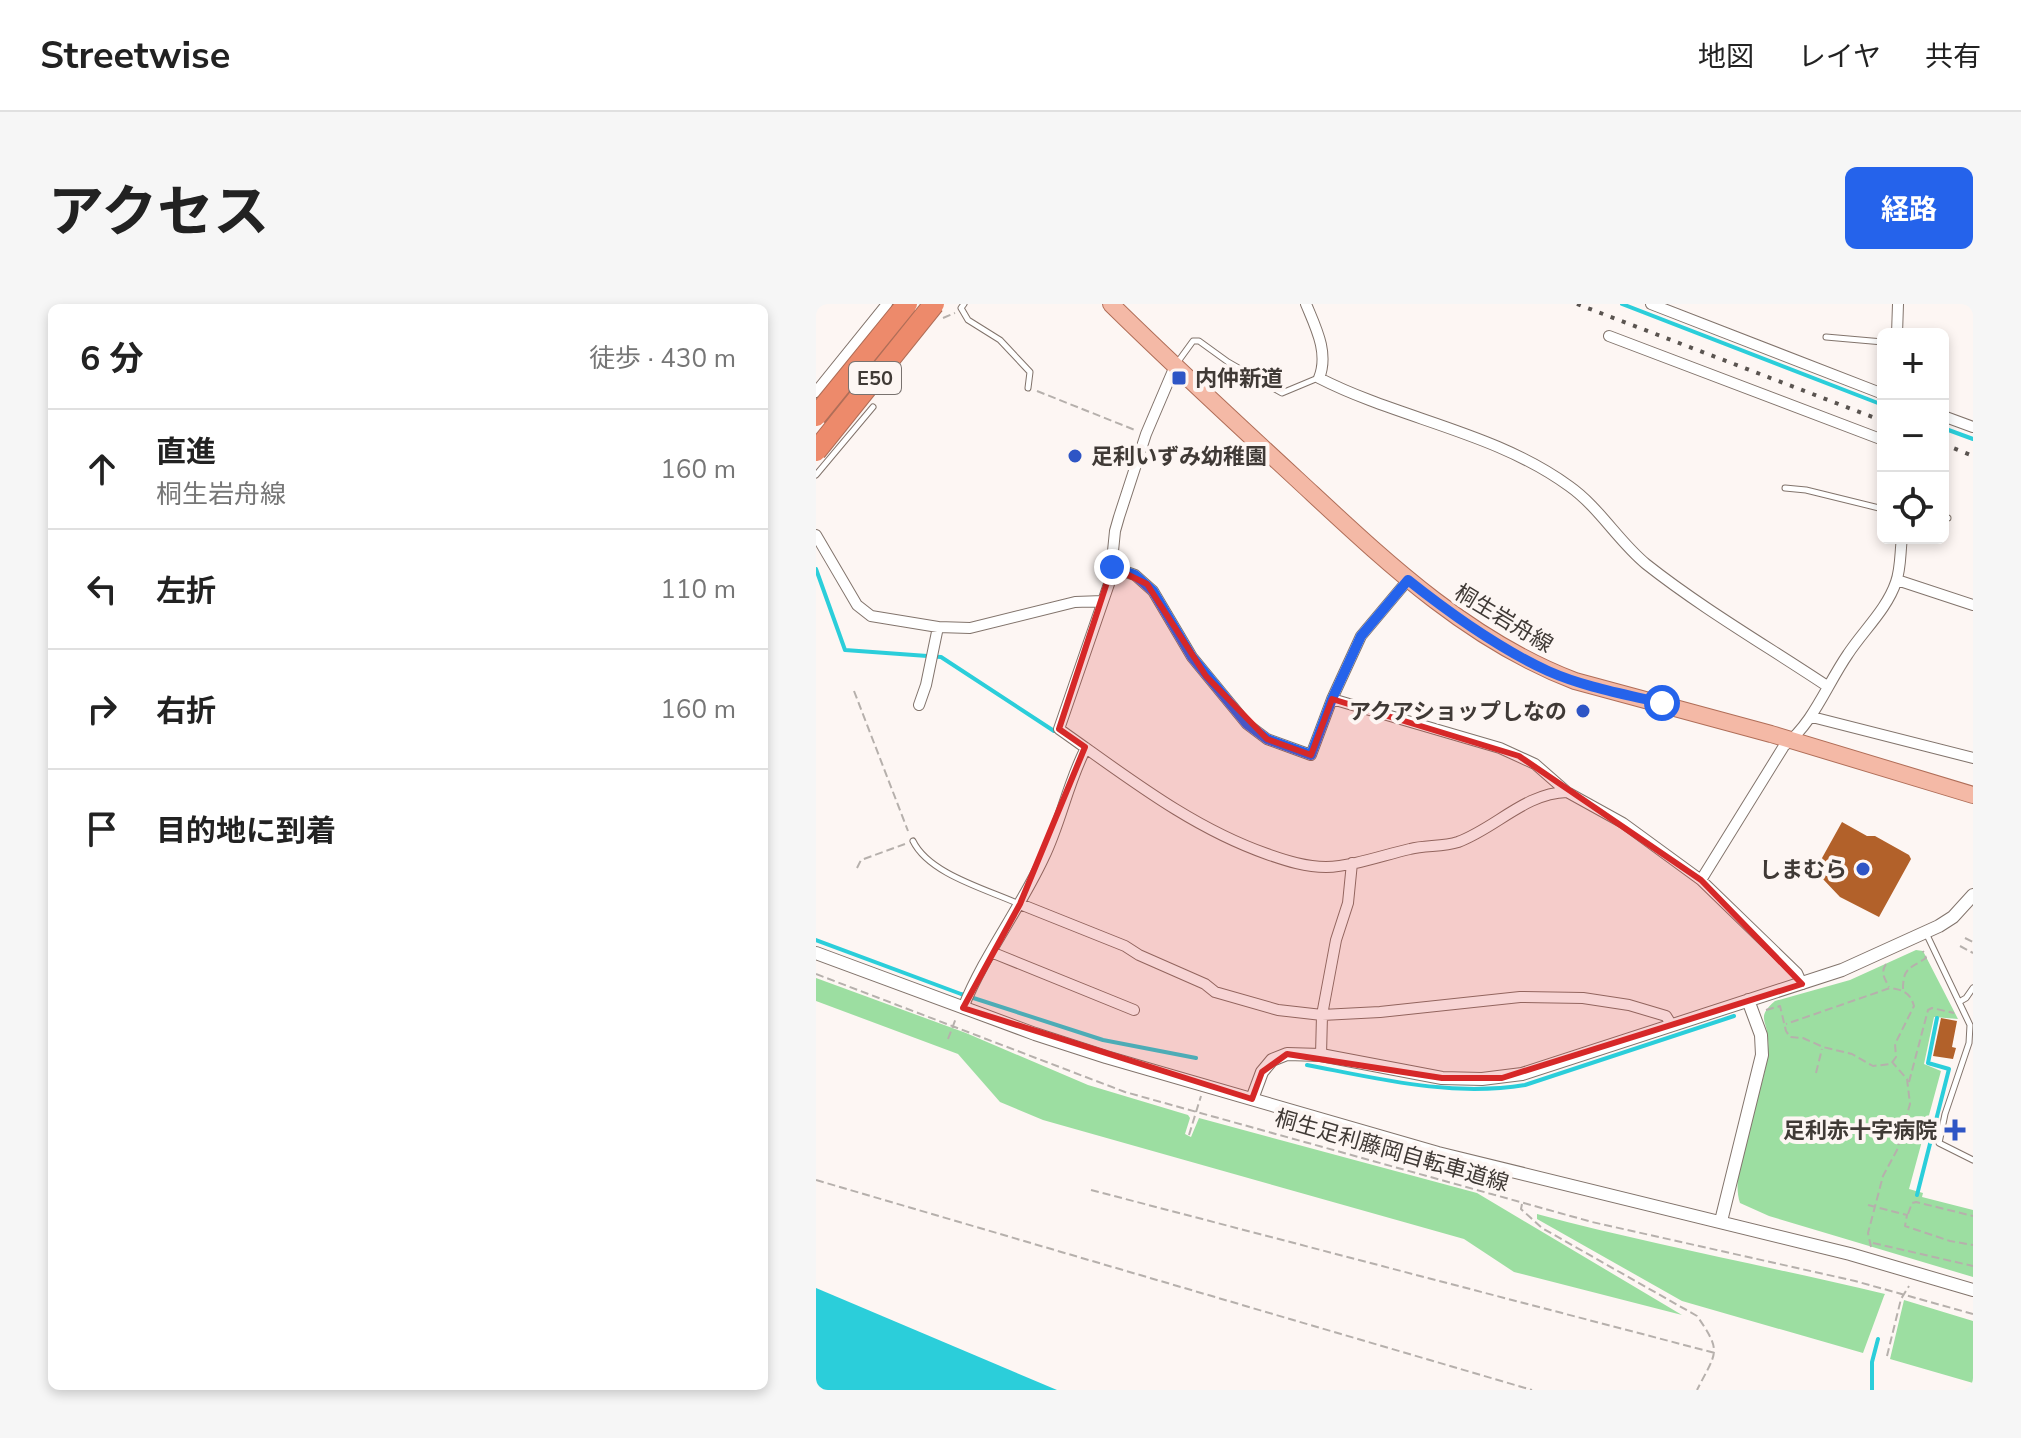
<!DOCTYPE html>
<html lang="ja">
<head>
<meta charset="utf-8">
<style>
  :root { --surface:#fff; --page:#f6f6f6; --text:#222; --muted:#767676; --line:#e0e0e0; --accent:#2563eb }
  body { margin:0; font-family:"Nunito Sans","Noto Sans JP",sans-serif; background:var(--page); color:var(--text) }
  .controls { position:absolute; right:24px; top:24px; display:grid; overflow:hidden; border-radius:12px; box-shadow:0 4px 12px #0003 }
  .controls button { width:72px; height:72px; display:grid; place-items:center; padding:0; border:0; border-bottom:2px solid var(--line); background:var(--surface); color:var(--text); font:40px sans-serif }
  .stop { position:absolute; width:24px; height:24px; margin:-18px; border:6px solid #2563eb; border-radius:50%; background:#fff }
  .stop.end { background:#2563eb; border-color:#fff; box-shadow:0 2px 8px #0008 }
  .list { margin:0; padding:0; list-style:none }
  h2 { display:flex; justify-content:space-between; align-items:center; height:104px; margin:0; padding:0 32px; font-size:34px }
  h2 small { font-size:26px; font-weight:400; color:var(--muted) }
  .list li { display:grid; grid-template-columns:52px 1fr auto; gap:24px; align-items:center; box-sizing:border-box; height:120px; padding:0 32px; border-top:2px solid var(--line) }
  .list b { display:block; font-size:30px; white-space:nowrap }
  .list p { margin:0; font-size:26px; white-space:nowrap; color:var(--muted) }
  .list em { font-size:26px; font-style:normal; color:var(--muted) }
  .icon { flex:none; width:44px; height:44px; fill:none; stroke:currentColor; stroke-width:2; stroke-linecap:round; stroke-linejoin:round }
  .map { position:relative; flex:none; width:1157px; height:1086px; overflow:hidden; border-radius:12px }
  header { display:flex; align-items:center; gap:48px; box-sizing:border-box; height:112px; padding:0 40px; background:var(--surface); border-bottom:2px solid var(--line) }
  header strong { font-size:38px }
  nav { display:flex; gap:44px; margin-inline-start:auto; font-size:28px }
  .intro { display:flex; align-items:center; justify-content:space-between; box-sizing:border-box; height:192px; padding:0 48px }
  h1 { margin:0; font-size:56px }
  .button { padding:20px 36px; border-radius:12px; background:var(--accent); color:#fff; font-size:28px; font-weight:700 }
  main { display:flex; gap:48px; padding:0 48px }
  aside { flex:1; background:var(--surface); border-radius:12px; box-shadow:0 4px 12px #0003 }
  .map>svg:first-child { display:block }
  .green { fill:#9cdea1 }
  .water { fill:#2bceda }
  .lines { fill:none; stroke-linecap:round; stroke-linejoin:round }
  .stream { stroke:#2bceda; stroke-width:4 }
  .building { fill:#b2612a }
  .service-casing { stroke:#82746c; stroke-width:7 }
  .minor-casing { stroke:#82746c; stroke-width:12 }
  .tertiary-casing { stroke:#82746c; stroke-width:14 }
  .primary-casing { stroke:#b06e58; stroke-width:18 }
  .path { stroke:#b6b0ac; stroke-width:2; stroke-dasharray:8 4; stroke-linecap:butt }
  .service { stroke:#fff; stroke-width:5 }
  .minor { stroke:#fff; stroke-width:10 }
  .tertiary { stroke:#fff; stroke-width:12 }
  .primary { stroke:#f4b9a6; stroke-width:16 }
  .rail { stroke:#5a5450; stroke-width:4; stroke-dasharray:4 8; stroke-linecap:butt }
  .motorway-bridge-casing { stroke:#b06e58; stroke-width:22; stroke-linecap:butt }
  .motorway-bridge { stroke:#ed8a6b; stroke-width:20 }
  .route { stroke:#2563eb; stroke-width:10 }
  .marked { fill:#d62828; fill-opacity:0.2; stroke:#d62828; stroke-width:6; stroke-linejoin:round }
  .poi-dot { fill:#2e55c5; stroke:#fdf6f3; stroke-width:3 }
  .labels { text-anchor:middle; stroke-width:8; stroke-linejoin:round; paint-order:stroke }
  .shield { fill:#fdf6f3; stroke:#79726f; stroke-width:2 }
  .shield-label { font-size:20px; font-weight:bold; fill:#403a36 }
  .poi-label { font-size:22px; font-weight:bold; fill:#403a36; stroke:#fdf6f3; text-anchor:end }
  .street-label { font-size:22px; fill:#403a36; stroke:#fdf6f3 }
</style>
</head>
<body>
<header>
<strong>Streetwise</strong>
<nav><a>地図</a><a>レイヤ</a><a>共有</a></nav>
</header>
<div class="intro"><h1>アクセス</h1><a class="button">経路</a></div>
<main>
<aside>
<h2>6 分<small>徒歩 · 430 m</small></h2>
<ul class="list">
<li><svg class="icon" aria-label="ahead" viewBox="0 0 24 24"><path d="M12 20V5M6 11l6-6 6 6"/></svg><div><b>直進</b><p>桐生岩舟線</p></div><em>160 m</em></li>
<li><svg class="icon" aria-label="left" viewBox="0 0 24 24"><path d="M17 20v-9H6M10 6l-5 5 5 5"/></svg><div><b>左折</b></div><em>110 m</em></li>
<li><svg class="icon" aria-label="right" viewBox="0 0 24 24"><path d="M7 20v-9h11M14 6l5 5-5 5"/></svg><div><b>右折</b></div><em>160 m</em></li>
<li><svg class="icon" aria-label="arrive" viewBox="0 0 24 24"><path d="M6 21V4h12l-3 4 3 4H6"/></svg><div><b>目的地に到着</b></div></li>
</ul>
</aside>
<div class="map">
<svg width="1157" height="1086" viewBox="0 0 1157 1086">
  <rect width="100%" height="100%" fill="#fdf6f3"/>
  <!-- green -->
  <path class="green" d="M1100,646L1107,647L1142,715L1118,713L1108,760L1125,767L1093,885L1107,889L1106,893L1157,906V973L953,912L924,899C913,868 942,801 949,766C951,757 953,744 952,735C951,716 940,713 959,697L1034,676Z
    M0,674L150,729L272,781L372,811L374,814L369,830L375,833L383,814L661,889L866,1011L698,968L648,935L227,816L184,798L142,750L0,697Z
    M721,910C836,941 953,962 1069,990L1068,992L1047,1049L866,997L721,915Z
    M1088,996L1157,1017V1079L1074,1055Z"/>
  <!-- water -->
  <path class="water" d="M0,984L241,1086H0Z"/>
  <g class="lines">
    <!-- stream -->
    <path class="stream" d="M806,0L1067,101
      M1127,124L1157,135
      M0,265L29,346L125,353L238,427
      M0,636L145,690L287,736L380,754
      M491,761C564,775 635,793 709,781L918,712
      M1101,891L1133,765L1112,759L1121,714
      M1056,1086V1058L1062,1035"/>
  </g>
  <!-- building -->
  <path class="building" d="M1026,518L1051,532H1059L1093,551L1095,555L1063,613L1024,593L1005,573L1008,567L1001,563Z
    M1125,714L1141,717L1136,743L1140,744L1137,755L1117,752Z"/>
  <g class="lines">
    <!-- service casing -->
    <g class="service-casing">
      <path id="service" d="M148,0L145,4L152,16L184,36L214,68L212,84
        M1010,33L1067,38
        M361,59L377,37H383L412,58L466,89L502,74
        M0,171L57,103
        M969,184L990,186L1067,205
        M1127,214H1132
        M97,537C113,570 170,585 203,600
        M1110,629L1154,721L1153,739L1129,810L1123,839L1157,856
        M1143,698L1150,694L1157,684"/>
    </g>
    <!-- minor casing -->
    <g class="minor-casing">
      <path id="minor" d="M490,0C500,24 513,49 503,74C583,115 679,128 753,182C783,203 802,237 830,260C887,305 951,342 1011,382
        M835,0L1067,90
        M1081,30L1082,0
        M793,32L1067,136
        M359,62L330,130L303,213L299,227L294,277L243,425C310,472 374,523 451,550C471,557 490,563 510,563C538,562 567,551 594,545C609,541 627,543 642,538C680,524 709,489 751,488
        M0,88L71,0
        M1127,112L1157,123
        M0,231L41,301L55,312L122,323L154,324L259,298L287,297
        M296,263L319,271L337,287L376,353L431,420L451,435L495,451L516,395L545,332L592,276
        M1081,276L1157,301
        M516,395L684,444L719,460L751,488L807,519L885,576L981,669L986,680
        M103,401L110,381L122,323
        M996,413L1157,454
        M536,559L532,599L520,636L506,711L564,708L704,693L767,694L813,701L850,712L855,720
        M885,576L968,442C998,418 1010,382 1032,350C1047,327 1071,305 1080,278C1085,264 1084,248 1086,234
        M204,600L309,642L323,651L389,680L399,688L462,706L506,711L505,751
        M175,648L318,706
        M147,704C168,651 204,605 228,553C245,518 252,478 270,444"/>
    </g>
    <!-- tertiary casing -->
    <g class="tertiary-casing">
      <path id="tertiary" d="M0,649L219,730L290,753L622,849L1034,950L1157,986
        M436,795L446,768L456,756L471,750L505,751L626,774L666,775L706,770L1026,666L1123,622L1137,613L1157,591
        M905,917L946,751L945,731L932,696"/>
    </g>
    <!-- primary casing -->
    <g class="primary-casing">
      <path id="primary" d="M295,0C357,61 421,120 485,179C568,256 651,336 759,377L955,430L1157,491"/>
    </g>
    <!-- path -->
    <path class="path" d="M127,14L139,9
      M221,87L319,126
      M38,387L92,527
      M41,564L45,556L89,540
      M1149,634L1157,638
      M1144,642L1157,649
      M1070,660C1064,669 1069,675 1073,683
      M0,670L309,788L776,918L1039,977L1157,1010
      M1087,685C1087,663 1094,665 1110,654L1107,647
      M950,706L964,702L970,727L974,733L987,734L1007,743L1036,750L1057,762L1075,760L1080,753L1079,740L1098,702C1094,688 1087,686 1074,684L970,720
      M132,735L140,714
      M1000,769L1006,745
      M1093,778L1112,706L1116,704L1138,709
      M373,831L385,792
      M0,876L716,1086
      M275,886L899,1049
      M706,900L705,905L726,924L881,1012C907,1049 900,1048 881,1086
      M1052,901L1091,911L1089,922L1134,937L1157,941
      M1092,910L1096,899L1100,898L1157,912
      M1057,939L1157,962
      M1055,943L1052,929L1067,872L1081,846L1094,800L1091,775L1077,759
      M1071,1052L1085,995L1093,982"/>
    <!-- service -->
    <use href="#service" class="service"/>
    <!-- minor -->
    <use href="#minor" class="minor"/>
    <!-- tertiary -->
    <use href="#tertiary" class="tertiary"/>
    <!-- primary -->
    <use href="#primary" class="primary"/>
    <!-- rail -->
    <path class="rail" d="M761,0L1067,117
      M1127,140L1157,152"/>
    <!-- motorway-bridge casing -->
    <g class="motorway-bridge-casing">
      <path id="motorway-bridge" d="M0,112L91,0
        M0,147L118,0"/>
    </g>
    <!-- motorway-bridge -->
    <use href="#motorway-bridge" class="motorway-bridge"/>
  </g>
  <g class="lines">
    <!-- route -->
    <path class="route" d="M296,263L319,271L337,287L376,353L431,420L451,435L495,451L516,395L545,332L592,276C636,311 682,344 732,367C768,383 808,390 846,399"/>
  </g>
  <!-- marked area -->
  <path class="marked" d="M296,263L331,280L390,372L451,435L495,451L516,395L703,452L885,576L986,680L686,774H626L471,750L446,768L436,795L147,704L204,600L269,443L243,425Z"/>
  <!-- markers -->
  <g class="poi-dot">
    <rect x="355" y="66" width="16" height="16" rx="4"/>
    <circle cx="259" cy="152" r="8"/>
    <circle cx="767" cy="407" r="8"/>
    <circle cx="1047" cy="565" r="8"/>
    <path d="M1135 814h8v8h8v8h-8v8h-8v-8h-8v-8h8z"/>
  </g>
  <g class="labels">
    <!-- shield labels -->
    <rect class="shield" x="33" y="58" width="52" height="32" rx="6"/>
    <g class="shield-label">
      <text x="59" y="81">E50</text>
    </g>
    <!-- poi labels -->
    <g class="poi-label">
      <text x="379" y="82" text-anchor="start">内仲新道</text>
      <text x="275" y="160" text-anchor="start">足利いずみ幼稚園</text>
      <text x="751" y="415">アクアショップしなの</text>
      <text x="1031" y="573">しまむら</text>
      <text x="1121" y="834">足利赤十字病院</text>
    </g>
    <!-- street labels -->
    <g class="street-label">
      <text transform="translate(688 314) rotate(31)" y="8">桐生岩舟線</text>
      <text transform="translate(576 846) rotate(16)" y="8">桐生足利藤岡自転車道線</text>
    </g>
  </g>
</svg>
<div class="controls">
<button>+</button>
<button>−</button>
<button><svg class="icon" aria-label="locate" viewBox="0 0 24 24"><circle cx="12" cy="12" r="6"/><path d="M12 2v4M12 18v4M2 12h4M18 12h4"/></svg></button>
</div>
<div class="stop" style="left:846px;top:399px"></div>
<div class="stop end" style="left:296px;top:263px"></div>
</div>
</main>
</body>
</html>
